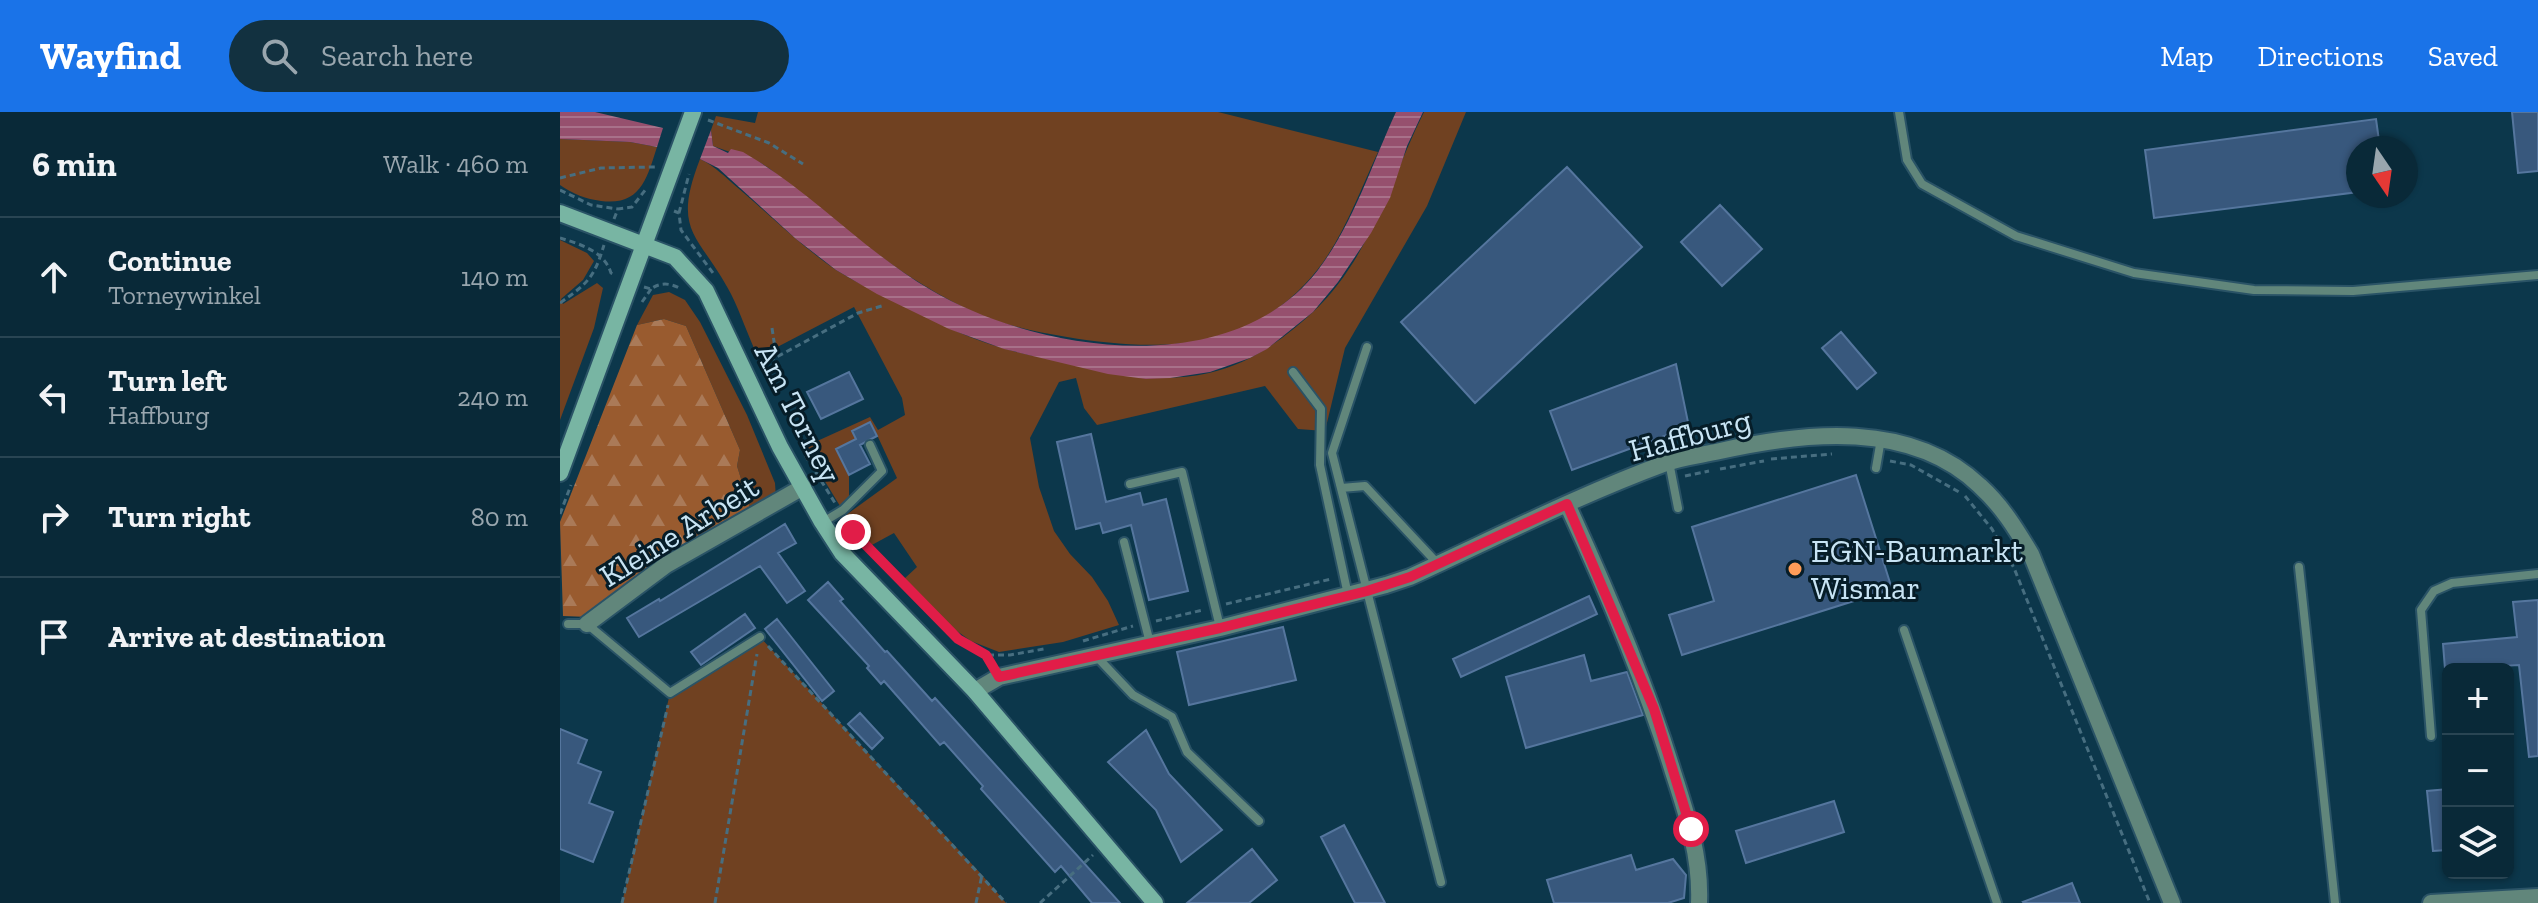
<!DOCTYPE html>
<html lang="en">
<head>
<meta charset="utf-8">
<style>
  :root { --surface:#092938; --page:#123140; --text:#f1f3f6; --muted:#99a6ae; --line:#294553; --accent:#1a73e8 }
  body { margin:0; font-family:"Zilla Slab",serif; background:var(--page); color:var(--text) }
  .controls { position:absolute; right:24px; bottom:24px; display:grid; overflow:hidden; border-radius:12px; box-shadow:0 2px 6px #0004 }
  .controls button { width:72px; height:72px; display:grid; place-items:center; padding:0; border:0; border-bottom:2px solid var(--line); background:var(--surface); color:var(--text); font:40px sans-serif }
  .compass { position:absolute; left:1786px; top:24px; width:72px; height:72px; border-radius:50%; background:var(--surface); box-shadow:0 2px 6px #0004; rotate:167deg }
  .stop { position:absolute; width:24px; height:24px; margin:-18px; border:6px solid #e11d48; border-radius:50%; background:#fff }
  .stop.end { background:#e11d48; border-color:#fff; box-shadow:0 2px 8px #0008 }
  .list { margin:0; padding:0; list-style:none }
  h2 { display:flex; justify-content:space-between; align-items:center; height:104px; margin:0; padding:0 32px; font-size:34px }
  h2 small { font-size:26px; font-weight:400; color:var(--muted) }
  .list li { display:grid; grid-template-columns:52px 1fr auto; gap:24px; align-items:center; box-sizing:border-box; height:120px; padding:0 32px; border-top:2px solid var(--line) }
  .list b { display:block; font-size:30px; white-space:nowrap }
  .list p { margin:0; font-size:26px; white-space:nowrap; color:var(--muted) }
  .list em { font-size:26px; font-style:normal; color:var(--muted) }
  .icon { flex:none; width:44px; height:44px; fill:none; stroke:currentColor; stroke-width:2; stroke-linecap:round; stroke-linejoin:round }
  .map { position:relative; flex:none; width:1978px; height:791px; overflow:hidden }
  header { display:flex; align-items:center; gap:48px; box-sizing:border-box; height:112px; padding:0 40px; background:var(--accent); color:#fff }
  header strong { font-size:38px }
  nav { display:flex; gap:44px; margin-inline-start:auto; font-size:28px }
  .search { width:560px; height:72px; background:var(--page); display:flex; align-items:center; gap:20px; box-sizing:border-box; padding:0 28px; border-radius:44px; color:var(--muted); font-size:30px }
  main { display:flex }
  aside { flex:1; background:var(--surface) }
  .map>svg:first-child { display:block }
  .green { fill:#704121 }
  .forest { fill:url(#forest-firs) }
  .water { fill:url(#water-rules) }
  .building { fill:#38587d; stroke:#55769e; stroke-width:2 }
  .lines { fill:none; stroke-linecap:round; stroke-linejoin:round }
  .lane-casing { stroke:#2a5366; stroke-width:12 }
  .street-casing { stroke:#2a5366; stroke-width:20 }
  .secondary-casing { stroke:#2a5366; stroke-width:20 }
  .path { stroke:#476e80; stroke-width:3; stroke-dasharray:6 4; stroke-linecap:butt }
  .lane { stroke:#61867b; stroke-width:8 }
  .street { stroke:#61867b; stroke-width:16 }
  .secondary { stroke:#78b5a3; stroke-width:16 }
  .route { stroke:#e11d48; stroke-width:10 }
  .poi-dot { fill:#fe9c58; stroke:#061d28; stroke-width:3 }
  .labels { text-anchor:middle; stroke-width:6; stroke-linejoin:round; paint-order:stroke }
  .street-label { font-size:32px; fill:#c8e4f4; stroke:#061d28 }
  .poi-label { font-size:32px; fill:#c8e4f4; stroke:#061d28; text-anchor:start }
</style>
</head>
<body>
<header>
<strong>Wayfind</strong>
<div class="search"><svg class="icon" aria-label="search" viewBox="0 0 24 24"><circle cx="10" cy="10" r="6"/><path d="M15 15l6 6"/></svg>Search here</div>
<nav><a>Map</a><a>Directions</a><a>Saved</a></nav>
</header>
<main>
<aside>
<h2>6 min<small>Walk · 460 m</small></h2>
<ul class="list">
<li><svg class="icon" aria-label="ahead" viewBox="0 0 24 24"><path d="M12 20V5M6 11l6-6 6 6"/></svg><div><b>Continue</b><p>Torneywinkel</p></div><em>140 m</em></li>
<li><svg class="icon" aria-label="left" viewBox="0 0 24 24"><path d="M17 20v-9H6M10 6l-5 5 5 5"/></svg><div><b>Turn left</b><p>Haffburg</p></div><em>240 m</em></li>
<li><svg class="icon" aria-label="right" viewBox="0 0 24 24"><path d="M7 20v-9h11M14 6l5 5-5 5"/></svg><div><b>Turn right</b></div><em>80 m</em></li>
<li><svg class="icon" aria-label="arrive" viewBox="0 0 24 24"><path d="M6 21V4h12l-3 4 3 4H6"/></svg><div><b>Arrive at destination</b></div></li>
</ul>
</aside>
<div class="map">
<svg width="1978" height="791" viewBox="0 0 1978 791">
  <defs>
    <pattern id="forest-firs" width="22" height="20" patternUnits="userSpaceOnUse" patternTransform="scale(2)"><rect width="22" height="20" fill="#995b2f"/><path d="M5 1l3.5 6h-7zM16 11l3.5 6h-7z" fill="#aa7a58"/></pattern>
    <pattern id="water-rules" width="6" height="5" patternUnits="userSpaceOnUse" patternTransform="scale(2)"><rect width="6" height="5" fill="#96506e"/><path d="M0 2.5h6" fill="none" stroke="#a8718a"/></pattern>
  </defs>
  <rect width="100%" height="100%" fill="#0c374b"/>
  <!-- green -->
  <path class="green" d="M198,0H658L818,40C797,85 780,136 745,172C681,241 592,239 507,225C476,220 443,213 413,200C338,165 275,109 210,57L201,51L153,34L151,18L156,4L195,11Z
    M864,0H906L867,94L785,236L765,319L738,317L705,274L537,313L524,296L516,266L499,270L470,326L479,375L494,419L510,442L532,465L548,489L559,513L503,530L439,540L411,529L387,512L344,467L357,455L334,421L310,434L286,403L337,366L311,310L292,319L296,327L276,337L289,363V387L280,394L244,335L310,305L318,318L345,303L342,286L294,195L198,245C188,224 181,202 171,182C139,121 111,122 140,47C156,55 165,65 178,76C210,103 241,134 276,158C295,170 315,179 335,189C371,207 407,227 446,237C465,243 486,246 505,251C554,262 599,272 649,261C689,252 723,228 753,200C810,147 830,68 864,0Z
    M0,27L70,30L97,35C87,66 81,94 41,89C26,87 13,82 0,73Z
    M0,128L27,141L34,149L23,168L1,187L3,192L37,171L43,176L34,216L0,308Z
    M109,180L125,188L140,210L187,303L215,371L216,386L190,396L177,354L180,338L126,214L104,207L77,213L93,183Z
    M200,525L422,763L446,791H62L110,581Z"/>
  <!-- forest -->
  <path class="forest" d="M104,207L126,214L180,338L177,354L190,396L131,428L88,455L29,505L3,504L0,410L77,213Z"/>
  <!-- water -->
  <path class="water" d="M0,0H35L103,16L97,35L70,30L0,27Z
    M836,0H863L847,34L830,86L811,121L778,170L753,200L707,237L690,246L650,260L610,266L586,267L548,262L444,237L389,217L317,182L276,158L236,127L158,56L140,47L151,18L153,34L168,41L171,37L183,40L201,51C260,89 309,142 371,178C478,241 672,270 758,158C793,112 812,52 836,0Z"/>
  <!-- building -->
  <path class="building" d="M1952,0H1978V59L1958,61Z
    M1816,7L1820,36H1798V80L1594,106L1585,38Z
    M1007,55L1082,135L915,291L841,210Z
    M1160,93L1202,137L1162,174L1121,130Z
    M1281,220L1316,261L1297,277L1262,236Z
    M1116,252L1129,315L1012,358L990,299Z
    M289,260L303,287L261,307L247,280Z
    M310,310L317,324L300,333L310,352L289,363L276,337L296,327L292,319Z
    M531,322L546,390L580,381L583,393L606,387L628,479L589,488L571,413L543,421L540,411L516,417L497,330Z
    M1296,363L1332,477L1122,543L1109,503L1154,489L1132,415Z
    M225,412L236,431L218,441L245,479L227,491L200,454L79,525L67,506L99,487L100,489Z
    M268,470L283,487L280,489L325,540L327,539L372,589L375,586L560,791H532L501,754L495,760L421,677L423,674L384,630L380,633L324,569L321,572L307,556L309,554L248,488Z
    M1029,484L1037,502L901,565L893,547Z
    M1978,488V644L1969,645L1959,553L1885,557L1883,532L1957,525L1953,490Z
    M185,502L195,516L141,553L131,540Z
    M217,507L274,579L262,589L205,517Z
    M723,515L736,568L629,593L617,540Z
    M1024,543L1031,569L1067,560L1083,603L966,636L946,565Z
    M300,601L323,626L312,637L288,612Z
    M0,617L27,628L18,651L41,660L29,691L53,700L33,750L0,737Z
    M586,618L609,662L662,718L621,750L596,698L548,650Z
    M1888,677V738L1873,739L1867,679Z
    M1274,689L1284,720L1186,751L1176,719Z
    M784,713L825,791H795L761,725Z
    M692,737L717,768L689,791H627Z
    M1071,743L1076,758L1113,747L1126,763L1124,786L1108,791H994L987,768Z
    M1512,771L1520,791H1464L1463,790Z"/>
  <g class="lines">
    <!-- lane casing -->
    <g class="lane-casing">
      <path id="lane" d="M1339,0L1347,48L1362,72L1456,124L1574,161L1694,178L1793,179L1978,163
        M807,235L772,341L881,770
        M733,260L761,297L760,353L788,483
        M1109,350L1118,396
        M1316,356L1321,327
        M570,372L622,360L660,515
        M781,376L805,374L878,452
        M263,410L283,398L322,359L310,333
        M564,430L590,531
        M1739,455L1775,791
        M8,512H27L110,581L200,525
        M1344,518L1437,791
        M537,545L573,583L612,605L627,640L699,709
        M1871,624L1861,498L1874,479L1892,471L1978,462"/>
    </g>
    <!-- street casing -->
    <g class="street-casing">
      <path id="street" d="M1007,392C1047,479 1085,568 1113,660C1127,703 1141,745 1139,791
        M27,512L106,453L243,375
        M415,579L439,565L660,516L826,473L850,465C935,426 1019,383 1106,351C1123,345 1142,343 1160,339C1245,320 1351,308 1420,374C1442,394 1456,417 1471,442L1612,791
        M1871,791L1978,785"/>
    </g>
    <!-- secondary casing -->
    <g class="secondary-casing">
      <path id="secondary" d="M0,101L115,145L146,179L220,335L262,410L282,441L415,579L595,791
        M0,361L133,0"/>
    </g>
    <!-- path -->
    <path class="path" d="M148,8L209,31L243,52
      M0,66L41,56L95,55
      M0,78L31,93L58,97
      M114,99L119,101L121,118L153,161
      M119,101L129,62
      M54,107L58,97L72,95L86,77
      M0,126C20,132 44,139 51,161L55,163
      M84,175L91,177C100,170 111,171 121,177
      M82,190L91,177
      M0,191C28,171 34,166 44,133
      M212,216L215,236L212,248
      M200,254L298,201L325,193
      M245,343L275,391
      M1211,347L1272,342
      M1330,349L1351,353L1399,380
      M1160,357L1204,349
      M1125,364L1149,359
      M1405,384L1432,417L1454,456L1590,791
      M0,402L11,373
      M287,411L326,456L398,527L426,543L432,553
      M666,492L771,467
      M596,509L643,498
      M523,529L573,514
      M208,534L446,791
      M428,543H450L484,537
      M62,791L108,593
      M155,791L197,542
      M416,791L422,763
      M480,791L533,743"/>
    <!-- lane -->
    <use href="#lane" class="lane"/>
    <!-- street -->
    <use href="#street" class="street"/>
    <!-- secondary -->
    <use href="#secondary" class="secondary"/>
  </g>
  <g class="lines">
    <!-- route -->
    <path class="route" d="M293,420L398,527L426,543L439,565L660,516L807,479L850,465L1007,392L1094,597L1131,717"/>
  </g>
  <!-- markers -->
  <circle class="poi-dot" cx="1235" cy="457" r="8"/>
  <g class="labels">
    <!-- street labels -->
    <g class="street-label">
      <text transform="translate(238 301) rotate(63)" y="11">Am Torney</text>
      <text transform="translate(1130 323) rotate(-15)" y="11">Haffburg</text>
      <text transform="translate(119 419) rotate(-32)" y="11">Kleine Arbeit</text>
    </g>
    <!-- poi labels -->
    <g class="poi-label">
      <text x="1251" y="450">EGN-Baumarkt<tspan x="1251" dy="37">Wismar</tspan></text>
    </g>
  </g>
</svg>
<div class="controls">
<button>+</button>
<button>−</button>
<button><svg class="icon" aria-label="layers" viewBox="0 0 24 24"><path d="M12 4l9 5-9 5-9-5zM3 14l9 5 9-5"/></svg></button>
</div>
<svg class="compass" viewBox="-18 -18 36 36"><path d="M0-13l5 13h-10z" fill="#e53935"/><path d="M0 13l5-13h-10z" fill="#99a6ae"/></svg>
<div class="stop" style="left:1131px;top:717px"></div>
<div class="stop end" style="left:293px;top:420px"></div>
</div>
</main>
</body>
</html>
